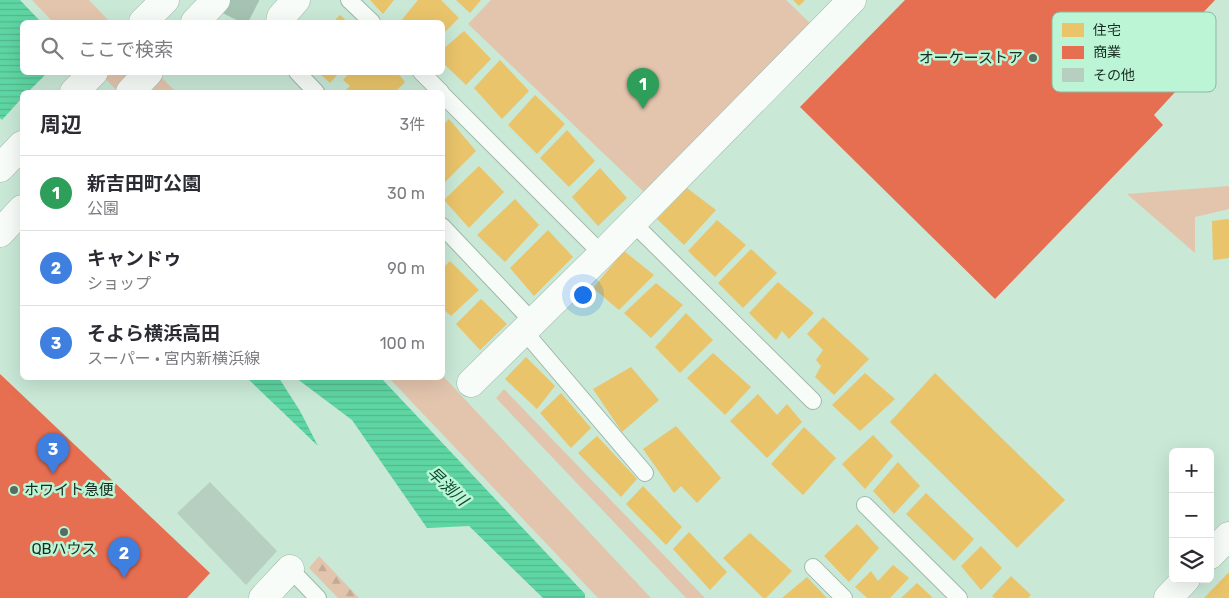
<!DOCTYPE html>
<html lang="ja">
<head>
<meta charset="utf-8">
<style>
  :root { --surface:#fff; --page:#f2f2f3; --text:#2b2b33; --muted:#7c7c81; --line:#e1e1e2; --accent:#7c3aed }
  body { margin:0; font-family:Rubik,"Noto Sans JP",sans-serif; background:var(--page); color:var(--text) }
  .controls { position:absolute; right:15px; bottom:15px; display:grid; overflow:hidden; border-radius:8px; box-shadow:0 5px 20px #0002 }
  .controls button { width:45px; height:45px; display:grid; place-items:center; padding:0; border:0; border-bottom:1px solid var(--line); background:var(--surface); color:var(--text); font:25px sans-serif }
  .you { position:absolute; left:582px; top:294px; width:18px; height:18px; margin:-12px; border:4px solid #fff; border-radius:50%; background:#1a73e8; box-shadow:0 0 0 8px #1a73e833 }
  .badge { display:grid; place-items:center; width:32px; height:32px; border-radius:50%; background:var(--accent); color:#fff; font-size:16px; font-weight:700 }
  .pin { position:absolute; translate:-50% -41px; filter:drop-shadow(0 1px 2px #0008) }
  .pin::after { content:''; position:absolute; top:26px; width:18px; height:15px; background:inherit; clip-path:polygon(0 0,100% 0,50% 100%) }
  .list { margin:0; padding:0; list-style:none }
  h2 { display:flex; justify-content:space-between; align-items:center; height:65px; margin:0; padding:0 20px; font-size:21px }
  h2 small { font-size:16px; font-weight:400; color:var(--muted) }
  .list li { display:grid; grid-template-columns:32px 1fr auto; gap:15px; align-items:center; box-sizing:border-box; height:75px; padding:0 20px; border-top:1px solid var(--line) }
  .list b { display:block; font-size:19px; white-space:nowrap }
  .list p { margin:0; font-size:16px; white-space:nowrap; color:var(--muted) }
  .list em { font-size:16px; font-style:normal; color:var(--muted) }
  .icon { flex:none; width:28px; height:28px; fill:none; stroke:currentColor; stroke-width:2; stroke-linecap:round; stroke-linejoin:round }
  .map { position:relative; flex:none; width:1229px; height:598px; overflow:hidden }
  .search { position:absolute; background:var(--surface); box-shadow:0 5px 20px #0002; left:20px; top:20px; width:425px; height:55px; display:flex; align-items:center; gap:12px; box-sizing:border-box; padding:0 18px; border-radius:8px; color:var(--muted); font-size:19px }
  .panel { position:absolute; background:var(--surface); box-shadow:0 5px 20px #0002; left:20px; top:90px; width:425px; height:290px; border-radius:8px }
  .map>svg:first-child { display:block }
  .green { fill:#e3c5ad }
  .forest { fill:url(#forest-firs) }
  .water { fill:url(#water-rules) }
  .pier { fill:#c9e8d6 }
  .homes { fill:#e9c46a }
  .shops { fill:#e76f51 }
  .building { fill:#b6cfc1 }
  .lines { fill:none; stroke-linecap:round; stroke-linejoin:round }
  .minor-tunnel { stroke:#a5c3b2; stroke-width:28; stroke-dasharray:28 14; stroke-linecap:butt }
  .service-casing { stroke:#9fb7a9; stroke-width:18 }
  .minor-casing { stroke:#9fb7a9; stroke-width:29 }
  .tertiary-casing { stroke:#9fb7a9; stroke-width:29 }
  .service { stroke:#f7fcf9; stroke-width:16 }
  .minor { stroke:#f7fcf9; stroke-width:28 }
  .tertiary { stroke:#f7fcf9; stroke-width:28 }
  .poi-dot { fill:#556e60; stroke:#bcf5d5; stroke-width:2 }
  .labels { text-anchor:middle; stroke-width:5; stroke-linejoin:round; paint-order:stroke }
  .poi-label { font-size:15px; fill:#172d21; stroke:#bcf5d5; text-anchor:end }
  .water-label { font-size:16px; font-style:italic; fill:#0b492f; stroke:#bcf5d5 }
  .key { fill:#bcf5d5; stroke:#8ab99f; stroke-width:1 }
  .key-label { font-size:14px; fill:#172d21 }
</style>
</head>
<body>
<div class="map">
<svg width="1229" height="598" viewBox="0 0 1229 598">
  <defs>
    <pattern id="forest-firs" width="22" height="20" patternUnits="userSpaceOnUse" patternTransform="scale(1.25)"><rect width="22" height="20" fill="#e3c5ad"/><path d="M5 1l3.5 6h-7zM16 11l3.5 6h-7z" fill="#c2aa95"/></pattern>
    <pattern id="water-rules" width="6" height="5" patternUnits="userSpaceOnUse" patternTransform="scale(1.25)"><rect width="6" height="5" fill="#5ed6a3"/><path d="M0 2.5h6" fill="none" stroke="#51b88c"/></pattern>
  </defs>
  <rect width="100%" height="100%" fill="#c9e8d6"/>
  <!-- green -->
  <path class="green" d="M32,0H89L110,22H53Z
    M491,0H786L812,25L645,193L468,24Z
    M100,73H157L176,92H118Z
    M1229,186V209L1195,217V253L1127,194Z
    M443,376L651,598H598L389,378Z
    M504,389L705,598H686L496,398Z"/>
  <!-- forest -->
  <path class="forest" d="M319,556L359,598H338L309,568Z"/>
  <!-- water -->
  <path class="water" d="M0,0H20L41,22H22V72L89,73L109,92H22V140L0,118Z
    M247,378H279L300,411L318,446Z
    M296,378H381L585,594V598H543L469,526L427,528L352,420Z"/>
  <!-- pier -->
  <path class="pier" d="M93,72L111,92H28L47,73Z
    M22,98V143L0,122Z"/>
  <!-- homes -->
  <path class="homes" d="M370,0H394L383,14Z
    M418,0H441L459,18L442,35V22H400Z
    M456,0H481L470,13Z
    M793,0H805L799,6Z
    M340,15L348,22H333Z
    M464,31L491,59L466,85L442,62V50Z
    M500,60L529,91L502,119L474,88Z
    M318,72H340L330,83Z
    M350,72H397L405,82L395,92H344L350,86L343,80Z
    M535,95L565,124L537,154L508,125Z
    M449,119L476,151L442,185V126Z
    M567,130L595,161L569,187L540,158Z
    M479,166L504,192L469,228L444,200Z
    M600,168L627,198L598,226L572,197Z
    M687,188L716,210L684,245L657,219Z
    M515,199L539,225L505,262L477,235Z
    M1229,219V258L1213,260L1212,221Z
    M717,220L746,245L715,277L688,251Z
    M548,230L573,257L534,296L510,268Z
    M751,249L777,273L743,308L718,283Z
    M624,251L654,275L619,310L593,288Z
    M450,261L479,290L451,316L442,308V269Z
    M778,282L814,313L789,339L782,331L776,340L749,313Z
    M656,283L683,305L651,338L624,313Z
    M481,299L507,324L480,350L456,324Z
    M686,313L713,340L680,373L655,347Z
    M823,317L869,359L834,395L815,377L821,366L816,360L823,350L807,334Z
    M713,353L751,387L725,415L687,378Z
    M526,357L555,386L537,409L505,379Z
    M631,367L659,400L622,432L593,389Z
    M865,373L895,399L860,431L832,405Z
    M935,373L1065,500L1017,548L890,422Z
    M561,393L591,428L571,448L540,413Z
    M758,394L777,415L787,404L802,422L767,458L730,421Z
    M676,426L721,478L697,503L681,486L674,493L643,449Z
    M804,427L836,458L803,495L771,464Z
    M873,435L893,456L865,489L842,464Z
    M597,436L637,479L621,497L578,453Z
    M898,462L920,486L894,514L873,491Z
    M643,486L682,527L666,545L626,504Z
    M926,493L974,539L954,561L906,514Z
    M857,524L879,548L849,582L824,556Z
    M689,532L727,572L710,590L673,549Z
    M750,533L792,571L766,598H763L723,558Z
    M981,546L1002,568L981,590L961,566Z
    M893,565L909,578L890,598H867L855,587L871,571L878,581Z
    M1229,572V598H1204Z
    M1011,576L1031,595L1028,598H994L992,596Z
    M807,577L827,598H782Z
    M917,583L933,598H901Z"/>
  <!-- shops -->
  <path class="shops" d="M905,0H1215L1198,18L1213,33L1178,70L1187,79L1154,115L1163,125L995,299L800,107Z
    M0,374L210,573L187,598H0Z"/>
  <!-- building -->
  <path class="building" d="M210,482L277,551L246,585L177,513Z"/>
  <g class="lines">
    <!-- minor-tunnel -->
    <path class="minor-tunnel" d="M228,0L265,19"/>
    <!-- service casing -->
    <g class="service-casing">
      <path id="service" d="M349,0L372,22
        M297,72L316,92
        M421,72L441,92
        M442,94L602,254
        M633,223L813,401
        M442,226L533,322
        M524,331L645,473
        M865,505L959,598
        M813,567L844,598
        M290,569L318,598"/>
    </g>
    <!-- minor casing -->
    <g class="minor-casing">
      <path id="minor" d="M280,22L281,17L296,0
        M471,383L602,254L852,0
        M1210,555L1229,536
        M263,598L290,569
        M1168,598L1186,579"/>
    </g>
    <!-- tertiary casing -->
    <g class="tertiary-casing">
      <path id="tertiary" d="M143,22L165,0
        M195,22L216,0
        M74,92L94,72
        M130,92L149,72
        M0,168L22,145
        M0,233L22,209"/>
    </g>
    <!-- service -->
    <use href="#service" class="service"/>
    <!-- minor -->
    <use href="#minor" class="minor"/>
    <!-- tertiary -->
    <use href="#tertiary" class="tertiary"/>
  </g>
  <!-- markers -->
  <g class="poi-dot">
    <circle cx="1033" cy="58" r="5"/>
    <circle cx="14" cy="490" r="5"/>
    <circle cx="64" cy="532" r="5"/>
  </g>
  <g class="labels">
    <!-- poi labels -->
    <g class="poi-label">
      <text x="1023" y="63">オーケーストア</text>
      <text x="24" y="495" text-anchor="start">ホワイト急便</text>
      <text x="64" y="554" text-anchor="middle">QBハウス</text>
    </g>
    <!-- water labels -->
    <g class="water-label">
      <text transform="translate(448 486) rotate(43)" y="6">早渕川</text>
    </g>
  </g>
  <!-- legend -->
  <rect x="1052" y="12" width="164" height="80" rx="8" class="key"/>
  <rect x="1062" y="23" width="22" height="14" fill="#e9c46a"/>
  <rect x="1062" y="46" width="22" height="13" fill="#e76f51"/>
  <rect x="1062" y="68" width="22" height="14" fill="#b6cfc1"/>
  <g class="key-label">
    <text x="1093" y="35">住宅</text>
    <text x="1093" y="57">商業</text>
    <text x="1093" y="80">その他</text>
  </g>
</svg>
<div class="controls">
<button>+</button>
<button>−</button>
<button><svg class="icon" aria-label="layers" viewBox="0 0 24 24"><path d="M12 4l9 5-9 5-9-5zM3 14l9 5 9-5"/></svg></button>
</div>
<div class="you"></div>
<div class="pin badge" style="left:643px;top:109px;background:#2e9e5b">1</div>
<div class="pin badge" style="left:124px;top:578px;background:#3f7fe0">2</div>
<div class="pin badge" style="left:53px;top:474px;background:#3f7fe0">3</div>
<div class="search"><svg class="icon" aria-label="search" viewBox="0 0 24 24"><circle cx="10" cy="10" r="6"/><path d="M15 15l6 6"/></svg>ここで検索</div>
<section class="panel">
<h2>周辺<small>3件</small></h2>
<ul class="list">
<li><span class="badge" style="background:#2e9e5b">1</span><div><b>新吉田町公園</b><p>公園</p></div><em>30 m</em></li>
<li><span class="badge" style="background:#3f7fe0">2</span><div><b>キャンドゥ</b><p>ショップ</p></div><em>90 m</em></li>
<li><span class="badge" style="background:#3f7fe0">3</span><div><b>そよら横浜高田</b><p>スーパー · 宮内新横浜線</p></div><em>100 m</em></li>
</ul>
</section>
</div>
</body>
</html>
